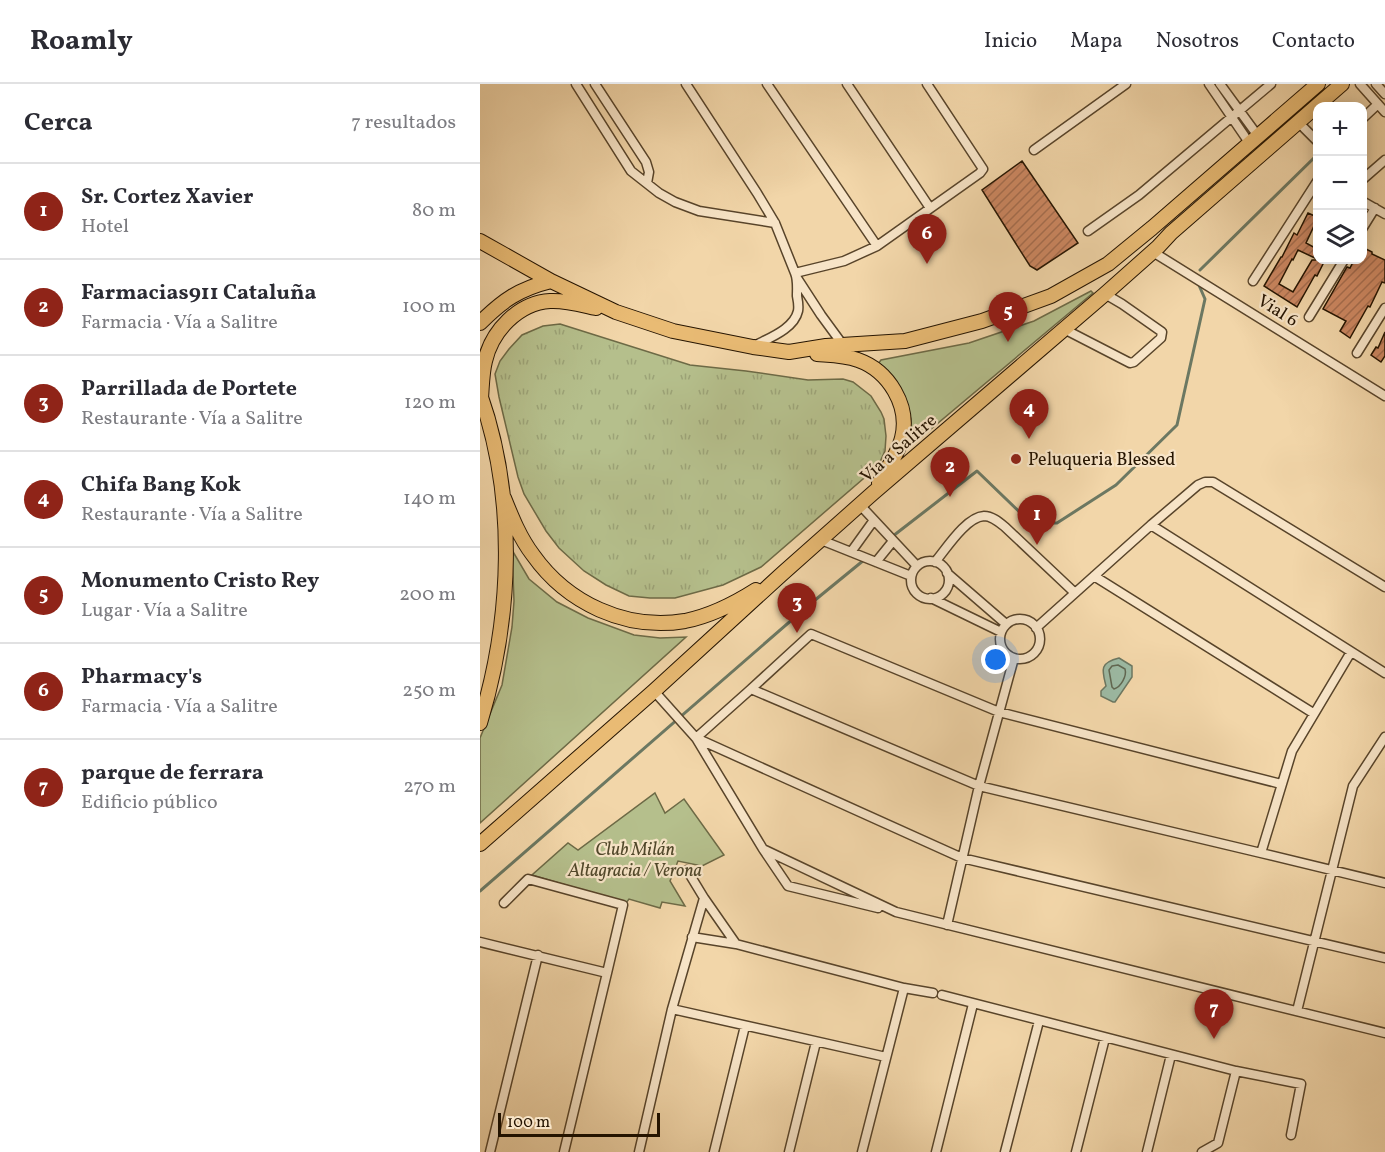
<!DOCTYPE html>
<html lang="es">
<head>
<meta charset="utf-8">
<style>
  :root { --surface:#fff; --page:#f7f7f7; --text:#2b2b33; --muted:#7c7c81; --line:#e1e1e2; --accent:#8f2418 }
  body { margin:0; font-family:Vollkorn,serif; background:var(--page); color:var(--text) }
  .controls { position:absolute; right:18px; top:18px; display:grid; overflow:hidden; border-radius:12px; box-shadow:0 3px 15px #0003 }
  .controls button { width:54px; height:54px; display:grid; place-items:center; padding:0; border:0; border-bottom:2px solid var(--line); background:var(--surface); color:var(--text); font:30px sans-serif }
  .scale { position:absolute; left:18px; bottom:15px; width:162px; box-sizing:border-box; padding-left:6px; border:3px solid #251400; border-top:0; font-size:16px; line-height:21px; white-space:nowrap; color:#251400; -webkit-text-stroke:4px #f7e4c7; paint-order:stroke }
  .you { position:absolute; left:516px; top:576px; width:21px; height:21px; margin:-15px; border:4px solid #fff; border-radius:50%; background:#1a73e8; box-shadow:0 0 0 9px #1a73e833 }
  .badge { display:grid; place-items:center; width:39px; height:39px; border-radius:50%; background:var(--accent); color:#fff; font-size:20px; font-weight:700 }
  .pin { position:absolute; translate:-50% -50px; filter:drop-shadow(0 2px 3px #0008) }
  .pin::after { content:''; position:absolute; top:32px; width:21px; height:18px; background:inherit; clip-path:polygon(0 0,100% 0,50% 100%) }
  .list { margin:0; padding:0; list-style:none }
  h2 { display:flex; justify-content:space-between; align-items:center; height:78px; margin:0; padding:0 24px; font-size:26px }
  h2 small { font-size:20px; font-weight:400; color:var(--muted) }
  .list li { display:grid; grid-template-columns:39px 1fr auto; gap:18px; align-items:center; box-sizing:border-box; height:96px; padding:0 24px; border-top:2px solid var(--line) }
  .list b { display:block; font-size:22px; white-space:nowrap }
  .list p { margin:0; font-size:20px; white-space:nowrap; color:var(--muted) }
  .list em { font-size:20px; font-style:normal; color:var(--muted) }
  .icon { flex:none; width:33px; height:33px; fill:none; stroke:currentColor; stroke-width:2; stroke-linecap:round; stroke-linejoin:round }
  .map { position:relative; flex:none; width:905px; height:1068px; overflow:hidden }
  header { display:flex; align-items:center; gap:36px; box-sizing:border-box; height:84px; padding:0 30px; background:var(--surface); border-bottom:2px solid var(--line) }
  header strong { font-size:28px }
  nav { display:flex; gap:33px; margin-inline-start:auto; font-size:21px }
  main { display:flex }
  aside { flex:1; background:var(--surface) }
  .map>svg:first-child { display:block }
  .grass { fill:url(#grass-tufts); stroke:#6d6a46; stroke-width:1.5 }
  .park { fill:#b5bf8c; stroke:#6d6a46; stroke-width:1.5 }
  .water { fill:#9cbaa4; stroke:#6c7862; stroke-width:1.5 }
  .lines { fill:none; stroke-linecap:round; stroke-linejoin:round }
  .shore { stroke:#606752; stroke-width:1.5 }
  .stream { stroke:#6c7862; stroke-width:3 }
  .building { fill:url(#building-hatch); stroke:#251400; stroke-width:1.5 }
  .minor-casing { stroke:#58442a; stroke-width:11 }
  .primary-casing { stroke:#251400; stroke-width:16 }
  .minor { stroke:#f7e4c7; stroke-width:8 }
  .primary { stroke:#e9bb74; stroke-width:14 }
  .poi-dot { fill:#8f2418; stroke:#f7e4c7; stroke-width:2 }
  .labels { text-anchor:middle; stroke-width:4.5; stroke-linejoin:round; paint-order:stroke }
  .street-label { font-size:18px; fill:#251400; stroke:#f7e4c7 }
  .poi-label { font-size:18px; fill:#251400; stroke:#f7e4c7; text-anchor:start }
  .park-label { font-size:18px; font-style:italic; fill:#50472a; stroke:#f7e4c7 }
</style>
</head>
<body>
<header>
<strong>Roamly</strong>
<nav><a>Inicio</a><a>Mapa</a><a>Nosotros</a><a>Contacto</a></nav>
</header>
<main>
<aside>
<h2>Cerca<small>7 resultados</small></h2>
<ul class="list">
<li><span class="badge">1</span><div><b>Sr. Cortez Xavier</b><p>Hotel</p></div><em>80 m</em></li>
<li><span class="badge">2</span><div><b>Farmacias911 Cataluña</b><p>Farmacia · Vía a Salitre</p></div><em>100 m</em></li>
<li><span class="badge">3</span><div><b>Parrillada de Portete</b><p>Restaurante · Vía a Salitre</p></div><em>120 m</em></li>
<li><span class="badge">4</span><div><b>Chifa Bang Kok</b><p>Restaurante · Vía a Salitre</p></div><em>140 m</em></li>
<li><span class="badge">5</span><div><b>Monumento Cristo Rey</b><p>Lugar · Vía a Salitre</p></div><em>200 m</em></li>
<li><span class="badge">6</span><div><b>Pharmacy's</b><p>Farmacia · Vía a Salitre</p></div><em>250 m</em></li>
<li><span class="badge">7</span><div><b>parque de ferrara</b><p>Edificio público</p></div><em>270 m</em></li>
</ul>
</aside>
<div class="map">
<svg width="905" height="1068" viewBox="0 0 905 1068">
  <defs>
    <pattern id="grass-tufts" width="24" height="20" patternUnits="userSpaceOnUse" patternTransform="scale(1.5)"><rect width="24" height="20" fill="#b5bf8c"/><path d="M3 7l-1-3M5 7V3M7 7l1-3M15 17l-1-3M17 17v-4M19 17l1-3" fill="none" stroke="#9ca377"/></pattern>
    <pattern id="building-hatch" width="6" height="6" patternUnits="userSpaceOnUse" patternTransform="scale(1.5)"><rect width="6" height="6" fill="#cc8761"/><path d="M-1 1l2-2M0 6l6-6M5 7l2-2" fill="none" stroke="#a56d4e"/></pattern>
  </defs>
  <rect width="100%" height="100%" fill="#f2d6a9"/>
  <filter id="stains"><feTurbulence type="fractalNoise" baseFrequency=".00333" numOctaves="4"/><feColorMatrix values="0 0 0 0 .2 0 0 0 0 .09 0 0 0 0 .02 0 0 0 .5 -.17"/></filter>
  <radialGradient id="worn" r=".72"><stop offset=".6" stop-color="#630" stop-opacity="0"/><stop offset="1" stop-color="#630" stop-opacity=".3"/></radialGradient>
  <!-- grass -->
  <path class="grass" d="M80,240L210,281L266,287L328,296L363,295L373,298L391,312L401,328L404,335L406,352L405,367L398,382L281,483L243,501L195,514H170L149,512L126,501L104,487L79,464L66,447L44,410L38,393L19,313L15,290L20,277L29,265L42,251L63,242Z"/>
  <!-- park -->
  <path class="park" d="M611,207L613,209L433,360L429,361L431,335L424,311L398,280L401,276L489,259L554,237Z
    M32,466L49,495L77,518L108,534L154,551L180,554L206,553L0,739V654L22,601L32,543L34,517Z
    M175,709L185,729L204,715L244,771L222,782L198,777L190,797L205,822L182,818L180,824L149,815L146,819L52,791L88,759L98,766Z"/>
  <!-- water -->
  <path class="water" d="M639,574L652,582V593L635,618H633L621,612V607L626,602C622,586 619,579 639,574Z"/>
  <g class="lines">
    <!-- shore -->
    <path class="shore" d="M638,581L645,585C647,592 641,603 634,605L632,603L629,586L632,582Z"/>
    <!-- stream -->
    <path class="stream" d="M720,186L838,70
      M413,452L497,387L551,439H577L636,401L697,341L725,215L718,199
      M0,807L329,521L384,476"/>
  </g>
  <!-- building -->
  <path class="building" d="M542,77L598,159L557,186L550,182L502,106Z
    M828,129L837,133V143L834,142L826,159L837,165V175L818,166L813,176L812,175L799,200L813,208L832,176H845L837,192L835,191L817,223L784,202L801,173H802L814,149L817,151Z
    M882,163L892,168V170L905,176V199L902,198L890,223L888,222L870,254L860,247L866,237L843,225L867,183L870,184L874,176H882Z
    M905,248V272L901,278L891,271L896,263L898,264Z"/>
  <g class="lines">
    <!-- minor casing -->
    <g class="minor-casing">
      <path id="minor" d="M96,0L151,87L179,109L195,118L219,127L295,139
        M115,0L166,78L169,88L167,99
        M206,0L277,109L295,139L315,189
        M287,0L397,162
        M367,0L450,124
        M729,0L770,60
        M740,0L778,52
        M880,0L905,28
        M896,0L905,10
        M882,35L898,20
        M818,38L838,58
        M554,66L646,0
        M882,96L905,76
        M882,117L905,130
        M882,145L895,124
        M608,147L659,111L791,0
        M673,168L905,312
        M317,194L341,231L363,261
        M773,197L838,96
        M829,233L864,176
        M584,245L650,279L654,278L681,254L682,248L642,220L625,210
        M274,262C289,254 314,245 318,227C319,222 318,217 317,212C317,204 318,196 315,189L364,177L397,162L500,89L503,85L447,0
        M877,269L905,224
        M380,421L437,482
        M671,441L905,589
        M341,456L431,492
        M371,468L394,436
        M431 496a19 19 0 1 1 38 0a19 19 0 1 1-38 0Z
        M396,478L413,457
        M455,478C466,465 486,433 504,432C512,432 519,438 525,443L595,509
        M467,489L526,540
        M614,492L833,629
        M451,514L521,548
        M520 555a20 20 0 1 1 40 0a20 20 0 1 1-40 0Z
        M556,544L671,441L718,401L725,398H733L905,503
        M271,605L331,550L519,628L801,700
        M174,607L216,654L283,765L416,828L905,949
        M216,654L271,605L499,702L781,769L812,667L871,568
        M216,654L482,774L905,874
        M283,765L308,802L398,824
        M781,769L905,799
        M467,841L499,702L534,574
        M212,853L256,860L224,814
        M0,858L127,889L143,821L48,795L24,819
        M256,860L424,904L453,909
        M462,911L756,987
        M192,925L406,973
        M817,927L873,702L905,653
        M10,1068L58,871
        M84,1068L127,889
        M159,1068L192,925L224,814L207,786
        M234,1068L265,942
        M309,1068L336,958
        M382,1068L424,904
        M456,1068L493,920
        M525,1068L559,937
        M596,1068L625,954
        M667,1068L691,971
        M722,1068L738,1059L756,987L821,1000L811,1051"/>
    </g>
    <!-- primary casing -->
    <g class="primary-casing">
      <path id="primary" d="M0,157L71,197L136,228L193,247L273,263L309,268L346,262L425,257L502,237L571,212L628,180L672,144L838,0
        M0,239C23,216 39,205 71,197
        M337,270C351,271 365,271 378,276C409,287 430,322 422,354C418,370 407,385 399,399
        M0,310C37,415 32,534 0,639
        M1,314C2,302 2,289 5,277C12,247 38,219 70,217C85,216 102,221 116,224
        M24,414C32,434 40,454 53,471C87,519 146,547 205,537C230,532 254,520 276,506
        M0,760L174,607L303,489L393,409L625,210L678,163L691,149L862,0"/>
    </g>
    <!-- minor -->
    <use href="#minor" class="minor"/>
    <!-- primary -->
    <use href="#primary" class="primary"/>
  </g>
  <!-- markers -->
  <circle class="poi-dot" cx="536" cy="375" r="6"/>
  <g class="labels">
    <!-- street labels -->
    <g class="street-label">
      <text transform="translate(798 226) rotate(32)" y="6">Vial 6</text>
      <text transform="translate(418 364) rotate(-41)" y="6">Vía a Salitre</text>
    </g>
    <!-- poi labels -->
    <g class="poi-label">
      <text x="548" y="381">Peluqueria Blessed</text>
    </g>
    <!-- park labels -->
    <g class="park-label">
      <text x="155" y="771">Club Milán<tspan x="155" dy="21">Altagracia / Verona</tspan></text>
    </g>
  </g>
  <rect width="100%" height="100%" filter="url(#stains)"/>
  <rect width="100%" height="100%" fill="url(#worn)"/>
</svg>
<div class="controls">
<button>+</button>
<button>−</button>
<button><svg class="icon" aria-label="layers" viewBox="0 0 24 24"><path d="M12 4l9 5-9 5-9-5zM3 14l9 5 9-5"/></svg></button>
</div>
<div class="scale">100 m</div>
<div class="you"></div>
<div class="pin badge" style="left:557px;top:461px">1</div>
<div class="pin badge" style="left:470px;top:413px">2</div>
<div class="pin badge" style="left:317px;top:549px">3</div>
<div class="pin badge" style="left:549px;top:355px">4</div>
<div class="pin badge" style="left:528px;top:258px">5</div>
<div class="pin badge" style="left:447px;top:180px">6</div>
<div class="pin badge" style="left:734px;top:955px">7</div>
</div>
</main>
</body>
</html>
